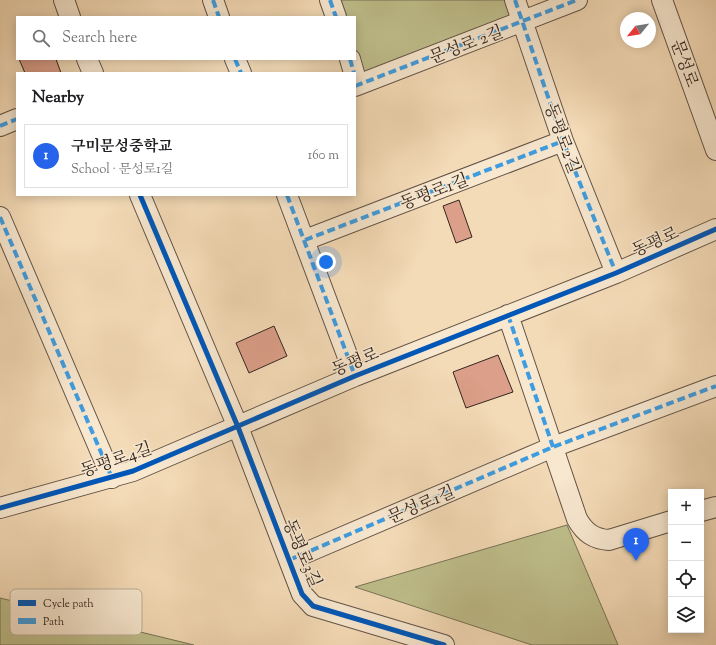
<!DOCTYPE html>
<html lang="en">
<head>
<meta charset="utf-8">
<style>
  :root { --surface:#fff; --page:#f2f2f2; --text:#202124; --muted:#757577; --line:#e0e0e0; --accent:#2563eb }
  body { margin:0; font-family:"Sorts Mill Goudy","Noto Serif KR",serif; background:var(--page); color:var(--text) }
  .controls { position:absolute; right:12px; bottom:12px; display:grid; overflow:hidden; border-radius:0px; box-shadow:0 2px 10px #0003 }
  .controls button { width:36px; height:36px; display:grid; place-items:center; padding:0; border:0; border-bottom:1px solid var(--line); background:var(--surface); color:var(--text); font:20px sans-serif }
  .compass { position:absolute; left:620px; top:12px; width:36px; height:36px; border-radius:50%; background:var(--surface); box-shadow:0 2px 10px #0003; rotate:240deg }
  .you { position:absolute; left:326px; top:262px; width:14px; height:14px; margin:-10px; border:3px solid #fff; border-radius:50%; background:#1a73e8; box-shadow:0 0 0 6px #1a73e833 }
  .badge { display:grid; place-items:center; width:26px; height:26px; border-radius:50%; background:var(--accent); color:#fff; font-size:13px; font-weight:700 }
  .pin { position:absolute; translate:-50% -33px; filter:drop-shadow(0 1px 2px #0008) }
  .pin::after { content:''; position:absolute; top:21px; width:14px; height:12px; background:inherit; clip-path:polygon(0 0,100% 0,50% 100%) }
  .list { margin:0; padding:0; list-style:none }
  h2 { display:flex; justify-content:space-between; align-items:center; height:52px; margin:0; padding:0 16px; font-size:17px }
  h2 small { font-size:13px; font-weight:400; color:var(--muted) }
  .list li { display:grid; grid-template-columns:26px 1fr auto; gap:12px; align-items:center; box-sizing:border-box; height:64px; margin:0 8px 8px; padding:0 8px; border:1px solid var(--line); border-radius:0px }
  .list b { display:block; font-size:15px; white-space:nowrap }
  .list p { margin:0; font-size:13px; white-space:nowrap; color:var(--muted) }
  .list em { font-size:13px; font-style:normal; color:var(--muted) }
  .icon { flex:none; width:22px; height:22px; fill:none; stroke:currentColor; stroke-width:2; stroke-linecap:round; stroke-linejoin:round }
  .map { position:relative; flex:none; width:716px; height:645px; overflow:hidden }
  .search { position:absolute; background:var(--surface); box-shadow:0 2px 10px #0003; left:16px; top:16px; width:340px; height:44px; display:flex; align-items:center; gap:10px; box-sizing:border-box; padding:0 14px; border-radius:0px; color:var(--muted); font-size:15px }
  .panel { position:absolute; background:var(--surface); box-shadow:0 2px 10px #0003; left:16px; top:72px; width:340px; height:124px; border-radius:0px }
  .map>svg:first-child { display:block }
  .green { fill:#bfbf8c; stroke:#797256 }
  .building { fill:#dc9f89; stroke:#332620 }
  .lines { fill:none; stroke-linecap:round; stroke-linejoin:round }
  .minor-casing { stroke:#635346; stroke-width:22 }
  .minor { stroke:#f8e8d0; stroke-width:20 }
  .quiet { stroke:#3e9ce0; stroke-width:4; stroke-dasharray:8 4; stroke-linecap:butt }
  .cycleway-casing { stroke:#f8e8d0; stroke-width:8 }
  .cycleway { stroke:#0057b8; stroke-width:5 }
  .labels { text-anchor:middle; stroke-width:3; stroke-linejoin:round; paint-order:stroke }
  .street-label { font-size:17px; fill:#332620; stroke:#f8e8d0 }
  .key { fill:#f8e8d0; stroke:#bdae9b; stroke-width:1 }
  .key-label { font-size:11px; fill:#332620 }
</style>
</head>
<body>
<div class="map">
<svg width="716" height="645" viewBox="0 0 716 645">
  <rect width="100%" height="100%" fill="#f4dbb7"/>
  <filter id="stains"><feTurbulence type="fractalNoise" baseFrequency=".005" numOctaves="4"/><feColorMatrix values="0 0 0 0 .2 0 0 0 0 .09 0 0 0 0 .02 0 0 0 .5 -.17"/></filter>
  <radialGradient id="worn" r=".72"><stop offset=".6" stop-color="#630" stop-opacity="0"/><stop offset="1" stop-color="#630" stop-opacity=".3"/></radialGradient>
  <!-- green -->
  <path class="green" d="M330,0H515L523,22L358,84L355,59V17H336Z
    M567,525L618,645H532L355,587Z
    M0,598L194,645H0Z"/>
  <!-- building -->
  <path class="building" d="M19,59H56L61,73H25Z
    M459,200L472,237L456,243L443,206Z
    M274,326L287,356L249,373L236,343Z
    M498,355L513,392L466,408L453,372Z"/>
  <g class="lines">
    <!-- minor casing -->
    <g class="minor-casing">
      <path id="minor" d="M64,0L70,17
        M213,0L219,17
        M330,0L336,17
        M515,0L563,141L616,273
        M662,0L716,150
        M87,59L93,73
        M235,59L241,73
        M350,59L354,73
        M355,86L577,0
        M0,126L17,119
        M140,195L238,427L302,594L313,606L444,645
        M287,195L355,376
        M0,217L112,478
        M305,240L563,141
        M508,315L577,519C585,533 594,539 609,540L671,521
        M0,508L133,471L355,376L616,273L716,229
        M701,511L716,507
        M289,560L553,447L716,386"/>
    </g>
    <!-- minor -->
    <use href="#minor" class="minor"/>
    <!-- quiet -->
    <path class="quiet" d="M213,0L219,17
      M330,0L336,17
      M515,0L563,141L616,273
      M235,59L241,73
      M350,59L354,73
      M355,86L577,0
      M0,126L17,119
      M287,195L355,376
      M0,217L112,478
      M305,240L563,141
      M508,315L553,447
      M289,560L553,447L716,386"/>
    <!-- cycleway casing -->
    <g class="cycleway-casing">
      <path id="cycleway" d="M140,195L238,427L302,594L313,606L444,645
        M0,508L133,471L355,376L616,273L716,229"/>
    </g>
    <!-- cycleway -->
    <use href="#cycleway" class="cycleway"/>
  </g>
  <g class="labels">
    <!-- street labels -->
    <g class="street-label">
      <text transform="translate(466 44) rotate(-21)" y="6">문성로 2길</text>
      <text transform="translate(685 63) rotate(70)" y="6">문성로</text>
      <text transform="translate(563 138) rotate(70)" y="6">동평로2길</text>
      <text transform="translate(434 191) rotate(-21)" y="6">동평로1길</text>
      <text transform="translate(655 241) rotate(-24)" y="6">동평로</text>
      <text transform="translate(355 361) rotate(-22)" y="6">동평로</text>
      <text transform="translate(116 459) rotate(-19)" y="6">동평로4길</text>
      <text transform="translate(421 504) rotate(-23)" y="6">문성로1길</text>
      <text transform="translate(303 553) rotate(67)" y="6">동평로3길</text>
    </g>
  </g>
  <!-- legend -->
  <rect x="10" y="589" width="132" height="46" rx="6" class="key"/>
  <rect x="18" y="600" width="18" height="6" fill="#0057b8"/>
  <rect x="18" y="618" width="18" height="6" fill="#3e9ce0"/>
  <g class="key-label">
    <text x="43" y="607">Cycle path</text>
    <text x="43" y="625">Path</text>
  </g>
  <rect width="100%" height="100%" filter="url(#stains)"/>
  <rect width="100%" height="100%" fill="url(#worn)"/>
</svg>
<div class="controls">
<button>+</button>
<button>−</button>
<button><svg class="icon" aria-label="locate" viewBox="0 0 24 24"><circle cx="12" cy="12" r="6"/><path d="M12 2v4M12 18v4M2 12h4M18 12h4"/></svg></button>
<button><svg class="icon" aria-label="layers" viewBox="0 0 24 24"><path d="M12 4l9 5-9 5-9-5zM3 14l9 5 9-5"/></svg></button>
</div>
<svg class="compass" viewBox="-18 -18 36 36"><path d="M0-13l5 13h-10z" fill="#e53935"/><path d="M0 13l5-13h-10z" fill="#757577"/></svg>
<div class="you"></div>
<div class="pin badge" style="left:636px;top:561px">1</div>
<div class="search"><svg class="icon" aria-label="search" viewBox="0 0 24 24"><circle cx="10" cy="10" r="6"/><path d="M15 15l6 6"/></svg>Search here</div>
<section class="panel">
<h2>Nearby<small></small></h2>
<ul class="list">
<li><span class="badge">1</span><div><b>구미문성중학교</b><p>School · 문성로1길</p></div><em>160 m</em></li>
</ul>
</section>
</div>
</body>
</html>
